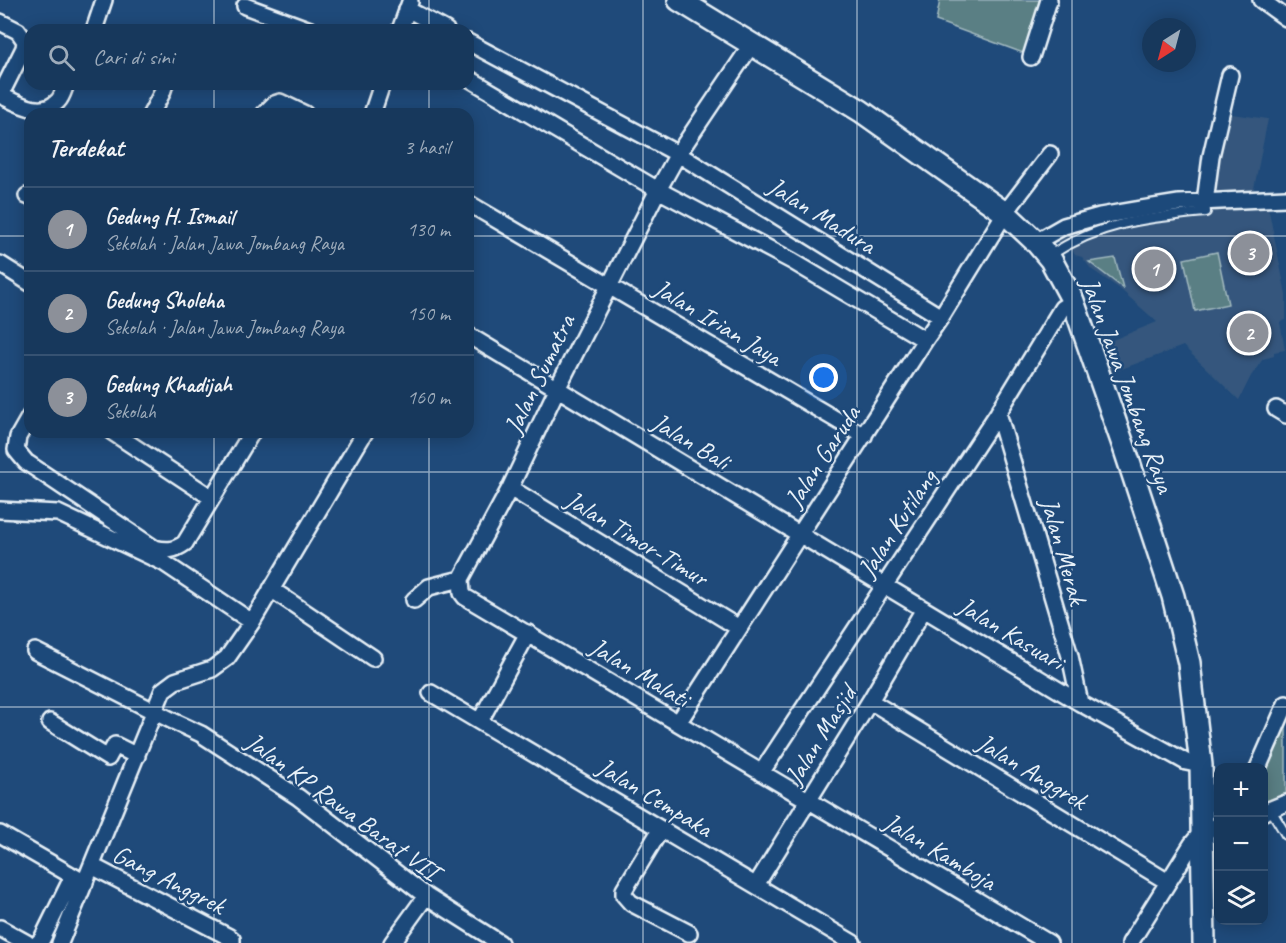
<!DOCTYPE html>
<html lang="id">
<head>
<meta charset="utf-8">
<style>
  :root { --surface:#17385c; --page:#203f62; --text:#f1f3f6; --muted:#9eacbb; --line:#365272; --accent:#8c9099 }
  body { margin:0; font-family:Caveat,sans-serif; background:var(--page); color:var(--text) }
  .controls { position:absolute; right:18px; bottom:18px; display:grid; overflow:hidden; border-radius:12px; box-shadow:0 3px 15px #0003 }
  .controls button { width:54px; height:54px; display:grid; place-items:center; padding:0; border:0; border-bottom:2px solid var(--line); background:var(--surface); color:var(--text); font:30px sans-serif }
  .compass { position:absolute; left:1142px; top:18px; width:54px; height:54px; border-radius:50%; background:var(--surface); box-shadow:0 3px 15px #0003; rotate:216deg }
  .you { position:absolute; left:824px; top:378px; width:21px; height:21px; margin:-15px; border:4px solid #fff; border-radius:50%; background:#1a73e8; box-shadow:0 0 0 9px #1a73e833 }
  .badge { display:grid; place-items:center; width:39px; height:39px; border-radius:50%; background:var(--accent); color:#fff; font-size:20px; font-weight:700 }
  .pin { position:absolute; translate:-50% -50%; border:3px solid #fff; box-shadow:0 2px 6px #0006 }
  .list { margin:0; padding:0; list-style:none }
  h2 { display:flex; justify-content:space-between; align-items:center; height:78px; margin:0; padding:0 24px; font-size:26px }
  h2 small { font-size:20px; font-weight:400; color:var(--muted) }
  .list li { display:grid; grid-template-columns:39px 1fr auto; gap:18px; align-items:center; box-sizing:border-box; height:84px; padding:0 24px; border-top:2px solid var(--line) }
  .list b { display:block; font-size:22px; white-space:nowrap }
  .list p { margin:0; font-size:20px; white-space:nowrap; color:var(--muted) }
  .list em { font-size:20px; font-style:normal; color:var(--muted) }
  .icon { flex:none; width:33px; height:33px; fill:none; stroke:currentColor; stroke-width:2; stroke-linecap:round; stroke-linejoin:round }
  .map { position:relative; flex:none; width:1286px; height:943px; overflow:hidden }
  .search { position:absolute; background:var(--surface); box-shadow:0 3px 15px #0003; left:24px; top:24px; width:450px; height:66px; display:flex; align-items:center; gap:15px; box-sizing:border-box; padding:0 21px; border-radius:18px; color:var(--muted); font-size:22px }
  .panel { position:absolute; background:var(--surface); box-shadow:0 3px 15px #0003; left:24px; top:108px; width:450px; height:330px; border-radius:18px }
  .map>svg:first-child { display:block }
  .built { fill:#34577d }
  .green { fill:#5a7f84; stroke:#a1b8be; stroke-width:1.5 }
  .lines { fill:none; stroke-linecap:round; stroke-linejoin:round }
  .lane-casing { stroke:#e8f1f8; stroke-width:12 }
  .street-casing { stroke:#e8f1f8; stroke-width:20 }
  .secondary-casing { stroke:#e8f1f8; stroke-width:26 }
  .lane { stroke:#1f4a7a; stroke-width:8 }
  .street { stroke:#1f4a7a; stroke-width:15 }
  .secondary { stroke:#1f4a7a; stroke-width:21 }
  .grid { fill:none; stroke:#e8f1f8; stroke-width:1.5; stroke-opacity:0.55 }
  .labels { text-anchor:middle; stroke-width:5; stroke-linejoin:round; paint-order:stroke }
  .street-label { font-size:26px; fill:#e8f1f8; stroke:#1f4a7a }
</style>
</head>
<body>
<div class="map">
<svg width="1286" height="943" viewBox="0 0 1286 943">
  <rect width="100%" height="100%" fill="#1f4a7a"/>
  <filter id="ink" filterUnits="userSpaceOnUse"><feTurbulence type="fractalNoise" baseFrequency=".0167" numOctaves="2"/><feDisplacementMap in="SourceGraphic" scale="12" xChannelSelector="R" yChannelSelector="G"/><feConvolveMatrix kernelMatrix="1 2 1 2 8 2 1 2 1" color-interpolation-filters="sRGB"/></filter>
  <g filter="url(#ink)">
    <!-- built -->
    <path class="built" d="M1225,113L1268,119L1251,203L1267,202L1286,294V320L1280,322L1285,350L1274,352V356L1263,359L1251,376L1239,400L1183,346L1111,373L1100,345L1157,322L1120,289L1091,269L1082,257L1075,255L1067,240L1060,243L1057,238L1069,231L1070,233L1132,217L1206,206Z"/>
    <!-- green -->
    <path class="green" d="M940,0H1042L1026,54L936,21Z
      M1217,252L1228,304L1195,311L1184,259Z
      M1115,258L1123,288L1089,262Z
      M1286,704V802L1264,810V768Z"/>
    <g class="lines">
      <!-- lane casing -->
      <g class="lane-casing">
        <path id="lane" d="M1049,256C1100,222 1146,218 1206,212L1205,202
          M1271,810L1286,835"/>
      </g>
      <!-- street casing -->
      <g class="street-casing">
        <path id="street" d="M1261,0L1286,18
          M245,6L310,30
          M407,9L446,30
          M0,22L18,31L25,41L24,48L0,96
          M94,30L104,0
          M400,30L410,2
          M468,42L678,154L941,317
          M752,44L678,154L658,190L557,389L510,488L461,579L462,593L465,597L1049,943
          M1031,57L1049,0
          M468,78L658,190L792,261L925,340
          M0,95C17,103 42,119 58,101C62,97 64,89 66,84
          M151,114L162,93L165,84
          M264,114L274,104L280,102L305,114
          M372,114L382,84
          M27,196L30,197
          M1205,202L1211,156L1230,75
          M468,203L864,436
          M1036,242L1064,226L1100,216L1141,209L1179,203L1286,198
          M0,264L30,283
          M468,335L1080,703L1186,762L1201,765
          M1276,409L1286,415
          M998,413L1070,656L1080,703
          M30,416L18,437L16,450L26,462L154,548C167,551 174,551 185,543L252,432
          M112,432L212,498
          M510,488L739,628
          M0,510L58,513L164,563L252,622
          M271,589L373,658
          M414,600L429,587L461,579
          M35,651L173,721L201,734L298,797L426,896L500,943
          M431,693L853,943
          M870,701L1168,882
          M480,721L528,633
          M50,722L108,758L115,745L137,756
          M678,723L925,340L941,317L1005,213L1050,154
          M1258,768L1286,704
          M761,773L998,413L1062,308L1073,301
          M1264,812L1286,803
          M661,829L624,890V895L631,903L689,933
          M0,834L85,883
          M92,866L229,937L232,939V943
          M756,885L870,701L924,609
          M0,928L27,943
          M38,943L42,939L73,876
          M60,943L163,690L175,681L212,669L227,658L252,622L365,432
          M392,943L426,896
          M1130,943L1192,844L1201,833L1218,826"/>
      </g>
      <!-- secondary casing -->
      <g class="secondary-casing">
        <path id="secondary" d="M679,0L861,111L1005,213L1036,242L1051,260L1073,301L1125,450L1173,596L1189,663L1201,765L1204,943"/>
      </g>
      <!-- lane -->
      <use href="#lane" class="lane"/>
      <!-- street -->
      <use href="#street" class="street"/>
      <!-- secondary -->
      <use href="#secondary" class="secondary"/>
    </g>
  </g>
  <!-- grid -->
  <path class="grid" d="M214,0V30M429,0V30M643,0V943M857,0V943M1072,0V943M214,84V114M429,84V114M0,236H30M468,236H1286M214,432V943M429,432V943M0,472H1286M0,707H1286"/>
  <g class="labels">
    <!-- street labels -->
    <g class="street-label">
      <text transform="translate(822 215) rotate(32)" y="9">Jalan Madura</text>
      <text transform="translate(718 322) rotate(31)" y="9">Jalan Irian Jaya</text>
      <text transform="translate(539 374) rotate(-64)" y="9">Jalan Sumatra</text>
      <text transform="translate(1128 385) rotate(70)" y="9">Jalan Jawa Jombang Raya</text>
      <text transform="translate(691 441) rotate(31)" y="9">Jalan Bali</text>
      <text transform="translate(822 456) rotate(-57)" y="9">Jalan Garuda</text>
      <text transform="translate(897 523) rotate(-57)" y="9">Jalan Kutilang</text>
      <text transform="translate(637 538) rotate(31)" y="9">Jalan Timor-Timur</text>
      <text transform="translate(1064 551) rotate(74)" y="9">Jalan Merak</text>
      <text transform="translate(1011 633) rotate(31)" y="9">Jalan Kasuari</text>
      <text transform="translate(640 672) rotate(31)" y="9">Jalan Malati</text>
      <text transform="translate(820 735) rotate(-58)" y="9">Jalan Masjid</text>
      <text transform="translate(1032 771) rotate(31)" y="9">Jalan Anggrek</text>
      <text transform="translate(655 797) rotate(31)" y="9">Jalan Cempaka</text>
      <text transform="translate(343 806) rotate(36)" y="9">Jalan KP Rawa Barat VII</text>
      <text transform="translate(940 851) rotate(31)" y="9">Jalan Kamboja</text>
      <text transform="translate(169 879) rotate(27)" y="9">Gang Anggrek</text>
    </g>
  </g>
</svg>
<div class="controls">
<button>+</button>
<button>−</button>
<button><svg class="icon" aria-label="layers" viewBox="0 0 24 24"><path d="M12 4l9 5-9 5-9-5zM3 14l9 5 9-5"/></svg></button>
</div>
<svg class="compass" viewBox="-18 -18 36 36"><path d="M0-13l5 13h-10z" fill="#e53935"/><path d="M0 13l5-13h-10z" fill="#9eacbb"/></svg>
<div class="you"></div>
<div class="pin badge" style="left:1154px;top:269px">1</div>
<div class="pin badge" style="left:1249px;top:333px">2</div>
<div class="pin badge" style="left:1250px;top:253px">3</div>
<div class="search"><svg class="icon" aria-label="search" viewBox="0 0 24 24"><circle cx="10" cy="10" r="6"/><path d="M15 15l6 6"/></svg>Cari di sini</div>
<section class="panel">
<h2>Terdekat<small>3 hasil</small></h2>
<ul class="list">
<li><span class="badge">1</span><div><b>Gedung H. Ismail</b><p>Sekolah · Jalan Jawa Jombang Raya</p></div><em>130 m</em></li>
<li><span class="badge">2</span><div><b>Gedung Sholeha</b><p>Sekolah · Jalan Jawa Jombang Raya</p></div><em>150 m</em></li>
<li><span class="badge">3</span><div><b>Gedung Khadijah</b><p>Sekolah</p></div><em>160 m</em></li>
</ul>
</section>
</div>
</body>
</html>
